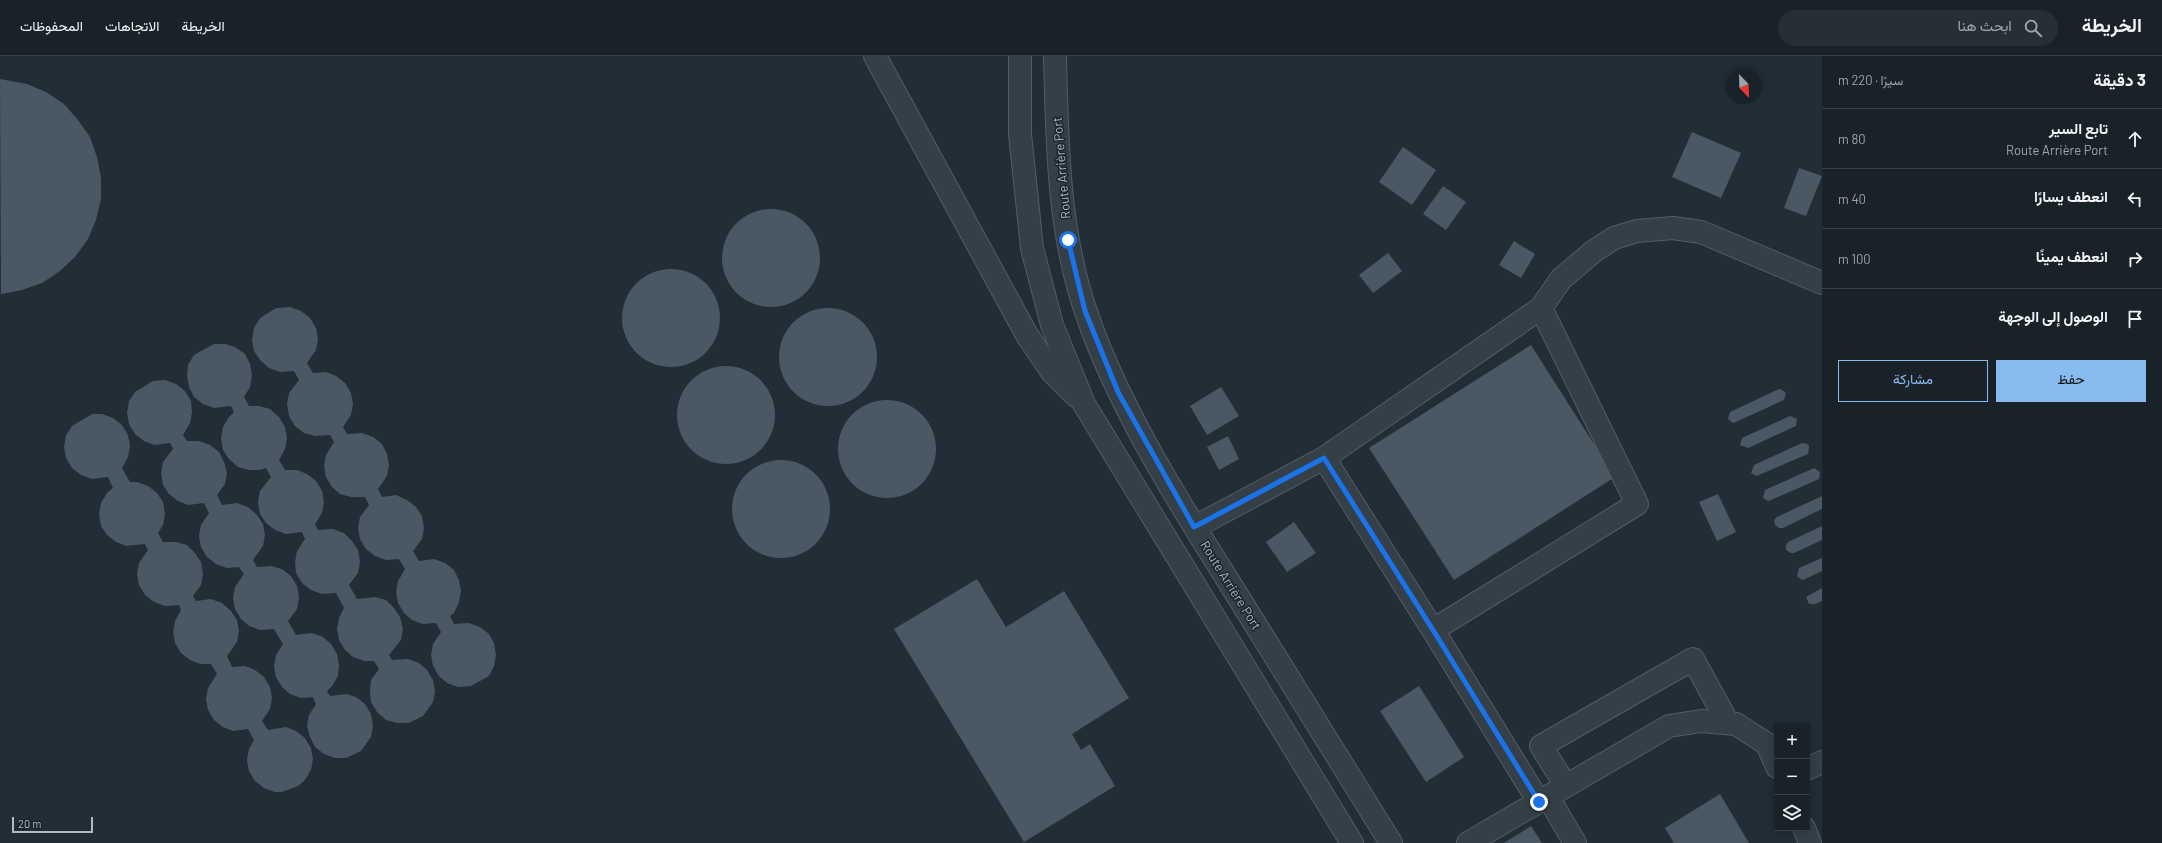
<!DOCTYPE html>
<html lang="ar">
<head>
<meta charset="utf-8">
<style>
  :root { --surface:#1a2229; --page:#272f35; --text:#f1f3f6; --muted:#9fa4a8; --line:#383f46; --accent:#89bbf0 }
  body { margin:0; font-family:Barlow,Vazirmatn,sans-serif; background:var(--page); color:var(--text); direction:rtl }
  .controls { position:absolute; right:12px; bottom:12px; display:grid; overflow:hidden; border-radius:0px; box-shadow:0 2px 10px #0003 }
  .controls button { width:36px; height:36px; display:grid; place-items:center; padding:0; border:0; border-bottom:1px solid var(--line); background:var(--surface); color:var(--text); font:20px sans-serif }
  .compass { position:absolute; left:1726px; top:12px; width:36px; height:36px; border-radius:50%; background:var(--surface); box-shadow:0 2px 10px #0003; rotate:157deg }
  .scale { position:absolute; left:12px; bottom:10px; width:81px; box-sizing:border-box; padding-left:4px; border:2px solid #b0bac4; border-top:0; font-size:11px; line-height:14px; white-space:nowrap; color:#b0bac4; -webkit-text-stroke:3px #1b242c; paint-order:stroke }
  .stop { position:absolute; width:12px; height:12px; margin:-9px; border:3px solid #1a73e8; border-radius:50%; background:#fff }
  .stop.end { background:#1a73e8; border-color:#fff; box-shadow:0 1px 4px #0008 }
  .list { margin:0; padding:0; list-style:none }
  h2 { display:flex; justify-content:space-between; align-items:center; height:52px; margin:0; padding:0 16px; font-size:17px }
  h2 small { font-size:13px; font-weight:400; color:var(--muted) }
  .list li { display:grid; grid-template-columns:26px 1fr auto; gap:12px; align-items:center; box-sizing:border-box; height:60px; padding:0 16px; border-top:1px solid var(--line) }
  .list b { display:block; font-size:15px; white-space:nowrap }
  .list p { margin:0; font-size:13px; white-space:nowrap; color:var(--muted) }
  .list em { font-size:13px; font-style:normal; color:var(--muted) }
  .actions { display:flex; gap:8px; padding:12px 16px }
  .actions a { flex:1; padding:9px 0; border:1px solid var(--accent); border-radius:0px; text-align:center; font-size:14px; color:var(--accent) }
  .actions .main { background:var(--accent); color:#111 }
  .icon { flex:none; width:22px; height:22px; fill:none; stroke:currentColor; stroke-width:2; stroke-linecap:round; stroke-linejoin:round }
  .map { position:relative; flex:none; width:1822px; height:787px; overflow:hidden; direction:ltr }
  header { display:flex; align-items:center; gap:24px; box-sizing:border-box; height:56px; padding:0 20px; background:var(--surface); border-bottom:1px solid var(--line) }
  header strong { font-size:19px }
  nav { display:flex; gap:22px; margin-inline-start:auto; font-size:14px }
  .search { width:280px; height:36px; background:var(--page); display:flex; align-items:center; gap:10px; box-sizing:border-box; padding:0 14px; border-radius:22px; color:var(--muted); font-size:15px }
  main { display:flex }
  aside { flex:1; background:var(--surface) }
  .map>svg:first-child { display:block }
  .building { fill:#4a5863 }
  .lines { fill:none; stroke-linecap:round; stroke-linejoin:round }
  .minor-casing { stroke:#535d65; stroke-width:24 }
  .minor { stroke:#353f47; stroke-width:22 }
  .route { stroke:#1a73e8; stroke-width:5 }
  .labels { text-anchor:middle; stroke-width:3; stroke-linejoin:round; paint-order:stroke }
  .street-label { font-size:13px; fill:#b0bac4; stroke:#1b242c }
</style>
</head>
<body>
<header>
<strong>الخريطة</strong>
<div class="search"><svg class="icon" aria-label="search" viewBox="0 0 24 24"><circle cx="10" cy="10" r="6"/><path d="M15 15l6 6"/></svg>ابحث هنا</div>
<nav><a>الخريطة</a><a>الاتجاهات</a><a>المحفوظات</a></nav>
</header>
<main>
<aside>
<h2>3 دقيقة<small>سيرًا · 220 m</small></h2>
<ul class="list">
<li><svg class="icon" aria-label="ahead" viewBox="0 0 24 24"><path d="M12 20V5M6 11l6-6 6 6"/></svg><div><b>تابع السير</b><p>Route Arrière Port</p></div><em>80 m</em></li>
<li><svg class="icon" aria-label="left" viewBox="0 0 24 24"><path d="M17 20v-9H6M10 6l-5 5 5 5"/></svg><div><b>انعطف يسارًا</b></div><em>40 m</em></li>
<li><svg class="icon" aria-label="right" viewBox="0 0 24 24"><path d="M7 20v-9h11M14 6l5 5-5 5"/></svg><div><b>انعطف يمينًا</b></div><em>100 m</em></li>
<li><svg class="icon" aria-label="arrive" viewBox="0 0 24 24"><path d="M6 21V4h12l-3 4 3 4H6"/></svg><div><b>الوصول إلى الوجهة</b></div></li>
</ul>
<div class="actions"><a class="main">حفظ</a><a>مشاركة</a></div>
</aside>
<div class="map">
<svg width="1822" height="787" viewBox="0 0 1822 787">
  <rect width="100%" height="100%" fill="#222d37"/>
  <!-- building -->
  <path class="building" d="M0,23L27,28L46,36L64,48L78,64L90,81L97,101L101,122V143L96,164L88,183L75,201L60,215L42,227L22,234L1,238Z
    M1692,76L1741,97L1721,142L1672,121Z
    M1403,91L1436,114L1412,149L1379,126Z
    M1799,112L1822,120L1806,160L1784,152Z
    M1443,130L1466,146L1446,174L1423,158Z
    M722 202a49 49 0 1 1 98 0a49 49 0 1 1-98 0Z
    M1514,185L1535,198L1521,222L1499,209Z
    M1388,197L1402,215L1373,237L1359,219Z
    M622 262a49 49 0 1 1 98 0a49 49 0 1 1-98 0Z
    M290,251L301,255L310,262L316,272L318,283L316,294L307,307L313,317L326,316L336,320L345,327L351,337L353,348L351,359L343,371L347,378L362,377L373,381L382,388L387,398L389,409L387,420L378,433L382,441L396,439L407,444L416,451L422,460L424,472L422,483L413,495L419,505L434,503L445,507L454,514L459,524L461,535L459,546L454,557L450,560L454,568L469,567L480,571L489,578L494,587L496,599L494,610L489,620L471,630L458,631L447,627L439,620L433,610L431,599L433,588L441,576L436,567L423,568L412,564L404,557L398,547L396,536L398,525L405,513L399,503L386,504L375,500L366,493L360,483L358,472L360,461L369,449L365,441H351L340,438L332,431L326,421L324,410L326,399L334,386L330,379L315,380L304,377L295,370L289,360L287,348L289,337L299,324L294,315L280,316L269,312L260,304L254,295L252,284L254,272L260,262L276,252Z
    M779 301a49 49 0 1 1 98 0a49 49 0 1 1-98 0Z
    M214,288H225L235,291L245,298L250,308L252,319L250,331L244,341L249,350H259L270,353L279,361L285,371L287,382L285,393L279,404L285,414H297L307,418L316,425L322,435L324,446L322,457L315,468L318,474L333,473L344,477L352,485L358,494L360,506L358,517L349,529L357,543L375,541L386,544L394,552L400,561L403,573L401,584L389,599L392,604L408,603L419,607L427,614L433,624L435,635L433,646L423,660L409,667H397L386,664L377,656L371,646L370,635L371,624L379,613L374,605H364L353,601L345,594L339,584L337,573L339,562L344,552L336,537L322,538L311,534L302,527L296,517L295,506L297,495L305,483L302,476L286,478L275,474L266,467L260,458L258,446L260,435L271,421L266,412L260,414H249L238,411L229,403L223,394L221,382L223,371L229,361L234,356L231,350L214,352L203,348L194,341L189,331L187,320L188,309L194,299Z
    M1531,289L1615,421L1454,524L1369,392Z
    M677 359a49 49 0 1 1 98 0a49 49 0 1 1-98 0Z
    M165,324L176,328L185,335L191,345L192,356L190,367L183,379L187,385H199L210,389L219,396L224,406L227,417L225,428L217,439L222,449L237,447L248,451L257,459L263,468L265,479L263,490L253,504L257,511L271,510L282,513L291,520L297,530L299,541L297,553L288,565L296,579L312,577L323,581L331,588L337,598L339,609L338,620L332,630L327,635L330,640L346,638L356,641L365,648L371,658L373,670L371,681L361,695L346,702H335L324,698L315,691L310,681L307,670L309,659L316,648L313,641L301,642L290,638L282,631L276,621L274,610L276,599L283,588L274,573L260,574L249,570L241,563L235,553L233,542L235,531L244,518L239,511L227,512L216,508L207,501L201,491L199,480L201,469L209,457L204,447L188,449L178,445L169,438L163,429L161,417L163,406L173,393L170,387L154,389L144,385L135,378L129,368L127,357L129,345L135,336L153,325Z
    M1221,331L1239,360L1207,379L1190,350Z
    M1779,333L1782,334L1786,337L1784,344L1736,366L1733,367L1728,363L1730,356Z
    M838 393a49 49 0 1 1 98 0a49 49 0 1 1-98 0Z
    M92,358H102L113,362L122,369L128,379L130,390L128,401L122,412L130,426H137L148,430L157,437L163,446L165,458L163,469L158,477L163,486H176L187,489L195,497L201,506L203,518L201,529L193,540L196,545L211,543L222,547L231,555L237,564L239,575L237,586L227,600L232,611L245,610L255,614L264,621L270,631L272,642L270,653L262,665L268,674L286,671L296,675L305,682L311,692L313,703L311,714L305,724L298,730L282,736H275L264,732L255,725L249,715L247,704L249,693L254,684L248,673L233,675L223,671L214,664L208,654L206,643L208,632L217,618L211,608H200L190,604L181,597L175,587L173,576L175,565L181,554L179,549L165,550L154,546L145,539L139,529L137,518L139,507L148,494L145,488L126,490L116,486L107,479L101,470L99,458L101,447L107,437L113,432L108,421L92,423L81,419L72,412L66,402L64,391L66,379L72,370Z
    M1790,360L1797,363L1796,370L1748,392L1740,389L1742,382Z
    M1228,380L1239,403L1219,414L1207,391Z
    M1802,387L1808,388L1809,391L1808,398L1759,419L1756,420L1751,417L1754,409Z
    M732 453a49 49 0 1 1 98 0a49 49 0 1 1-98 0Z
    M1814,412L1820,416L1819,423L1771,444L1768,445L1763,442L1765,434Z
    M1718,438L1736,476L1717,485L1699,446Z
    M1822,440V453L1783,472H1779L1775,469L1774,464L1777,461Z
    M1294,466L1316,497L1287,516L1266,486Z
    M1822,470V484L1794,497H1791L1786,494V489L1788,486Z
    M1822,502V515L1805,523L1802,524L1797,520L1799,512Z
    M977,523L1006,571L1064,535L1129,642L1072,678L1081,694L1090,688L1115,730L1024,786L894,573Z
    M1822,532V545L1815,548H1809L1806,541Z
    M1419,630L1464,701L1426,726L1380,655Z
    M1720,738L1749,787H1674L1665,772Z
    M1531,770L1542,787H1504Z"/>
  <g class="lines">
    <!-- minor casing -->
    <g class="minor-casing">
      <path id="minor" d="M875,0L1027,279L1052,316L1076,340
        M1020,0V78L1032,192L1052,269L1084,348L1352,787
        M1055,0C1057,85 1058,175 1086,256C1118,350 1176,442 1229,526C1283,613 1337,700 1391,787
        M1324,402L1433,574
        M1195,471L1324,402L1541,252
        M1807,713L1822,706
        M1566,730L1541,690L1693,603L1728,667
        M1548,741L1575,787
        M1539,746L1433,574L1637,448L1541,252L1561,223L1594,195L1614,182L1637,175L1673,172L1701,176L1822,227
        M1804,772L1810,787
        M1468,787L1669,670L1701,665L1736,668L1767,688L1777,711"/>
    </g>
    <!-- minor -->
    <use href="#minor" class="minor"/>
  </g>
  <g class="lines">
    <!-- route -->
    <path class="route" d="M1068,184L1085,255L1118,336L1194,471L1324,402L1433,574L1539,746"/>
  </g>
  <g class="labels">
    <!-- street labels -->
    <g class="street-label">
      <text transform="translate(1061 112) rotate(-95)" y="5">Route Arrière Port</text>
      <text transform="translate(1231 529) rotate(58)" y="5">Route Arrière Port</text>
    </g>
  </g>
</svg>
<div class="controls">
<button>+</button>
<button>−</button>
<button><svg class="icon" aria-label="layers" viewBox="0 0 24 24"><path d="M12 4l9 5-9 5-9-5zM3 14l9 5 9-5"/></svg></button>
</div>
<svg class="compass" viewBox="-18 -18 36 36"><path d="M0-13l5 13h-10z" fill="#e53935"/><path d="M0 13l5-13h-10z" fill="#9fa4a8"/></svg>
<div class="scale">20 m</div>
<div class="stop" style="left:1068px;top:184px"></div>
<div class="stop end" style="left:1539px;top:746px"></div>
</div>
</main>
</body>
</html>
